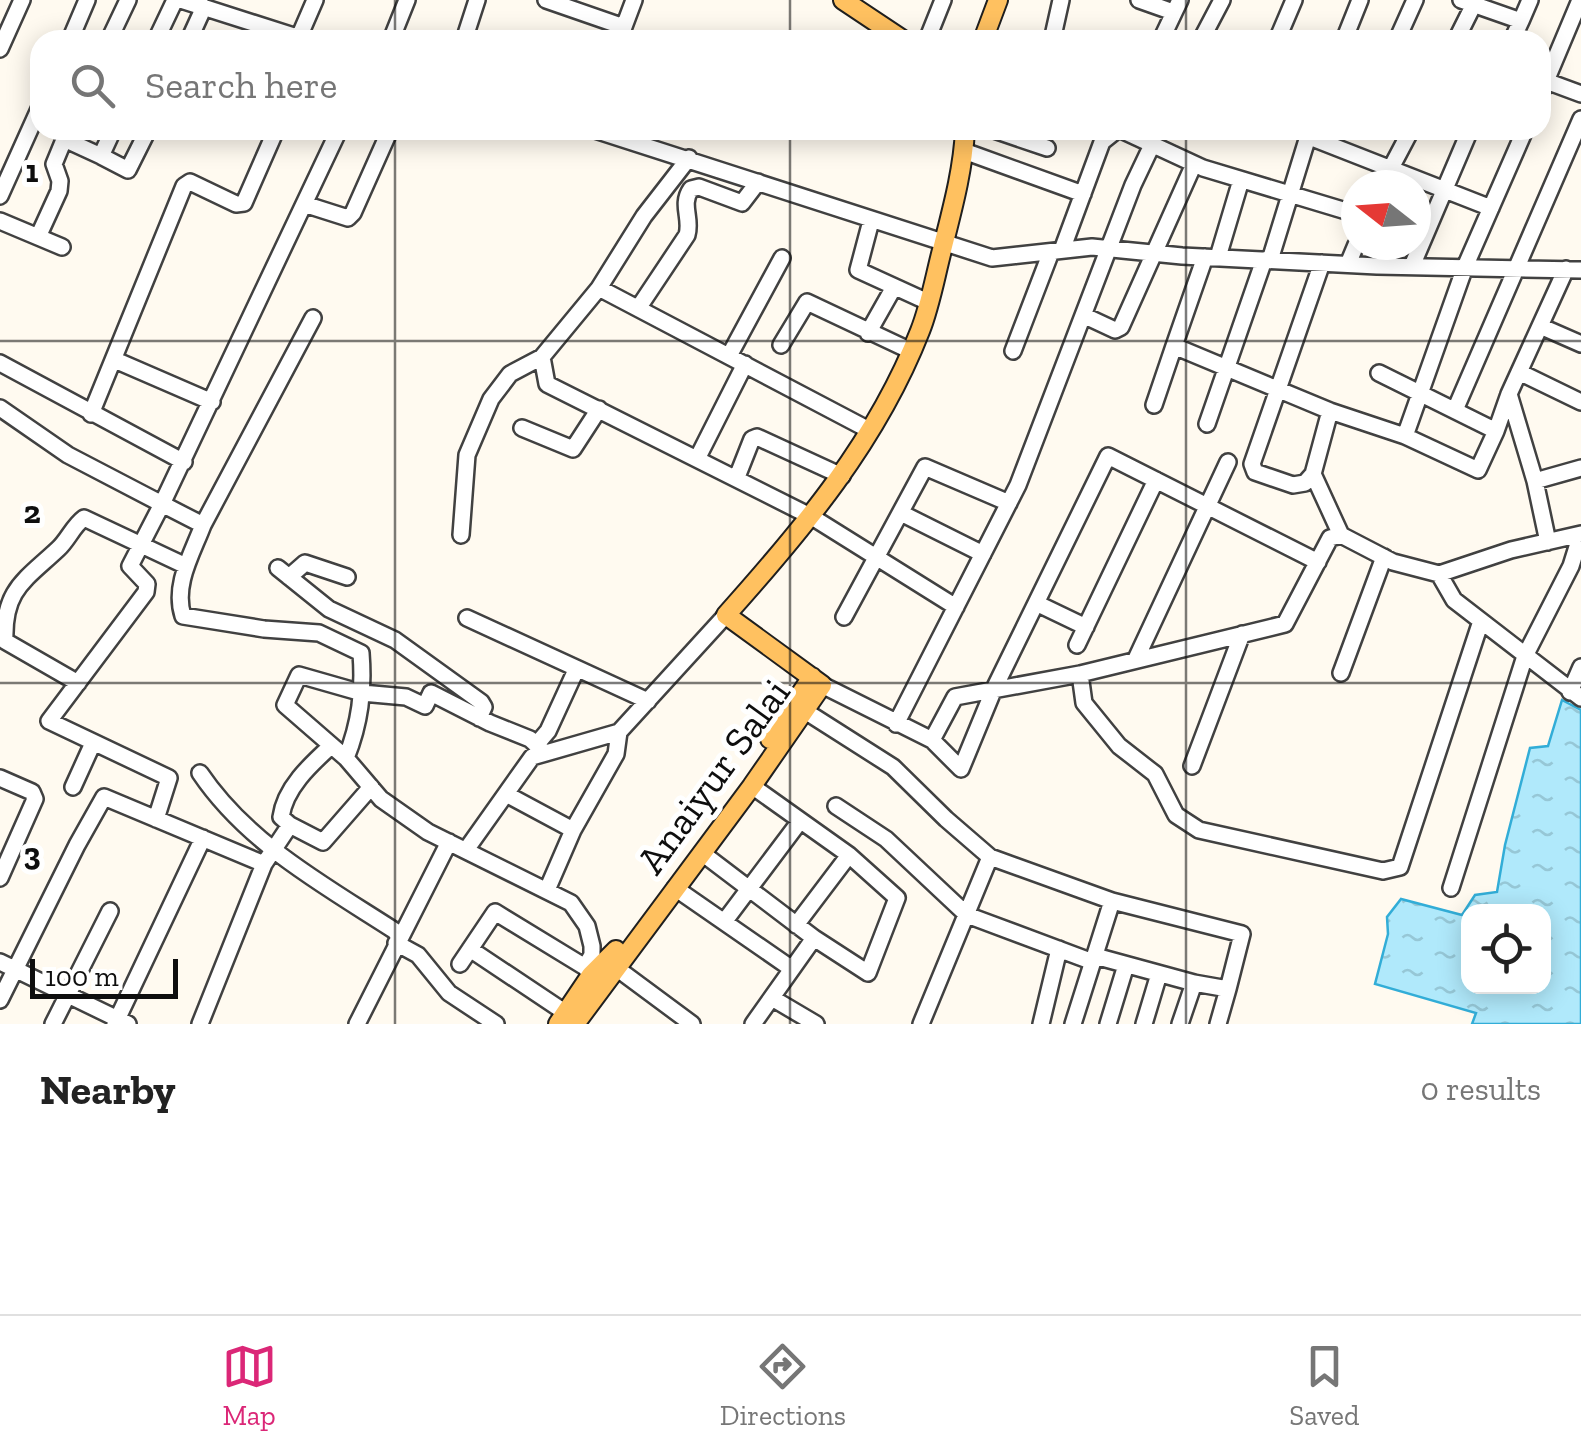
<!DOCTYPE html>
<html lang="en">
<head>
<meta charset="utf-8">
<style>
  :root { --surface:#fff; --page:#f2f2f2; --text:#222; --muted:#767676; --line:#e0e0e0; --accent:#db2777 }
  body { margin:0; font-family:"Zilla Slab",serif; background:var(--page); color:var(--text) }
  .controls { position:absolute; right:30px; bottom:30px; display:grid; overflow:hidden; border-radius:20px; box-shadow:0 5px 25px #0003 }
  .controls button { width:90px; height:90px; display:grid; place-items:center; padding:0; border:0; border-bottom:2px solid var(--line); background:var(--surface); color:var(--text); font:50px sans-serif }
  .compass { position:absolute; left:1341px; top:170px; width:90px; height:90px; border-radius:50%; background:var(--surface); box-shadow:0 5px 25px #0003; rotate:287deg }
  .scale { position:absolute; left:30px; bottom:25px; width:148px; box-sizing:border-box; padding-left:10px; border:5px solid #0e0e0e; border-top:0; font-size:28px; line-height:35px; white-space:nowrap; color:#0e0e0e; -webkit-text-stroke:8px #fff; paint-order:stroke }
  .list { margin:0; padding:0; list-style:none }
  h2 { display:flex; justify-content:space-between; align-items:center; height:130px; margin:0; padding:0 40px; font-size:42px }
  h2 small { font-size:32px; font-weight:400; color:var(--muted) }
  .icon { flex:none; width:55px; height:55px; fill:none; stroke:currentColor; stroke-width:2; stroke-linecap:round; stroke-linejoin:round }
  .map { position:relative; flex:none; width:1581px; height:1024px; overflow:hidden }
  .search { position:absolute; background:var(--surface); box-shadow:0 5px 25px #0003; left:30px; right:30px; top:30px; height:110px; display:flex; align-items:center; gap:25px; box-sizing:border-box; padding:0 35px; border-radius:30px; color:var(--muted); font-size:38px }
  .sheet { height:290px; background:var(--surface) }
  nav { display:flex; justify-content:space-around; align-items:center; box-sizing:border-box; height:140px; border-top:2px solid var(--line); background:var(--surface); font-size:28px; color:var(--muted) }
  nav a { display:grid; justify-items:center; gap:5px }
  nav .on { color:var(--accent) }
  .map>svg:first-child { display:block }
  .water { fill:url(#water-ripples); stroke:#32add7; stroke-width:2.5; fill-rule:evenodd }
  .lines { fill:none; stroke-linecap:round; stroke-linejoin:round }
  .minor-casing { stroke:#414141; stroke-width:20 }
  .major-casing { stroke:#1f1f1f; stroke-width:22 }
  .minor { stroke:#fff; stroke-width:15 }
  .major { stroke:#ffc160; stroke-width:18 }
  .grid { fill:none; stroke:#0e0e0e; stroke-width:2.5; stroke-opacity:0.55 }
  .labels { text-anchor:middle; stroke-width:10; stroke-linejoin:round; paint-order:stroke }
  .street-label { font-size:40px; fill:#0e0e0e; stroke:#fff }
  .grid-label { font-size:32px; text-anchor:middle; font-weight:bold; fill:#0e0e0e; stroke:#fff; stroke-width:10; stroke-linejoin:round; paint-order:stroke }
</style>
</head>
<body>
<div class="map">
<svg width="1581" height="1024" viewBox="0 0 1581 1024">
  <defs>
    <pattern id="water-ripples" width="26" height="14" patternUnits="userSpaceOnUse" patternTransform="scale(2.5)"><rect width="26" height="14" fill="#b0e9fb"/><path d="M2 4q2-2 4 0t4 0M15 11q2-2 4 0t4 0" fill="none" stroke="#96c7d6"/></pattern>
  </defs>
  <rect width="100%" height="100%" fill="#fffaf0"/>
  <!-- water -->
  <path class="water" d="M1562,700L1581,710V1024H1472L1476,1013L1375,984L1388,934L1387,917L1401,899L1462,915L1475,895L1497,892L1505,845L1530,748L1548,746ZM1468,912H1544V986H1468Z"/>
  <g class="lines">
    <!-- minor casing -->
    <g class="minor-casing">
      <path id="minor" d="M181,0L306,40
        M546,0L624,27
        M1139,0L1173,12
        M1461,0L1521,21L1530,0
        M1053,36L1061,0
        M299,37L315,0
        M70,40L87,0
        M109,40L128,0
        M156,40L175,0
        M189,40L204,7
        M391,40L407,0
        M464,40L477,0
        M619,40L634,0
        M927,40L943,0
        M1161,40L1180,0
        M1201,40L1222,0
        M1277,40L1294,0
        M1344,40L1360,0
        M1397,40L1415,0
        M1456,40L1474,4
        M1512,40L1521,21
        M0,49L22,0
        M1546,81L1580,0
        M1541,93L1546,81L1581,94
        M339,130L162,504L203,525C192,554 173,585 183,616L264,629L319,633L361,653C364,691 360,723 346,758L381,799L428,832L571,903L587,926L592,946V955L585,967L591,975
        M595,130L992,258L1092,247L1182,256L1377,266L1581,270
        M994,130L1047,148
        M1121,130L1203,168L1356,214
        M1307,136L1491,208
        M64,139L101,156L113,130
        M964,151L1083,194
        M101,156L128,170L148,130
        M1382,185L1411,130
        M0,196L40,107
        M304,204L348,218L353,213L390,130
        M0,221L62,247
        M871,221L858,270L928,302
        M38,237L59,191L60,181L54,164L68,130
        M1062,250L1102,142L1117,130
        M1205,257L1174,346L1330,411L1405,436L1478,470L1496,431
        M1218,257L1241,180
        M1270,260L1310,130
        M1348,264L1356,245
        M1412,266L1470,130
        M599,288L869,430
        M639,307L687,235C692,218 680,205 691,189L699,187L742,203L758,182
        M1085,316L1115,330L1121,327L1194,164
        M1540,326L1581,344
        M868,333L894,287
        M781,345L807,302L911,351
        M1013,351L1051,252
        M729,356L782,258
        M542,357L547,384L812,517L956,607
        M115,360L212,402
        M0,363L184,462
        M1519,372L1581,402
        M1379,373L1496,431L1509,394L1566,269
        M1509,394L1535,481L1548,542
        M1154,405L1174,346
        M0,408L68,455L162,504L130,566L147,584L146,592L49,721L169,778L156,819
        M1455,410L1581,119
        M1330,411L1313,474L1341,535
        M91,414L184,186L190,182L236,204L244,203L276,130
        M1207,424L1264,260
        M522,428L573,449L599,409
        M1405,436L1465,267L1525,130
        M698,457L745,364
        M1313,474L1305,483L1293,485L1255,472L1252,464L1322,263
        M737,477L752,439L757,437L842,476
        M1535,481L1581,468
        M901,513L983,554
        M203,525L313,318
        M461,535L467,455L491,399L510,374L542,357L599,288L644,216L689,158
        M278,568L329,609L395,640L481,702L484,707L479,718
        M1439,574L1454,600L1581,698
        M289,577L305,563L347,577
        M1036,603L1086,627
        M844,617L925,467L1009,503
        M467,618L648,701
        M1077,645L1156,480
        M1136,659L1228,462
        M1341,673L1384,557
        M1080,674L1084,703L1119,746L1155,774L1176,815L1199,830L1383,871L1400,867L1481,621
        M78,683L5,641C3,590 25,580 58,549C68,540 73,526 84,518L186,566
        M822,685L932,740L955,697L1080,674L1285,624L1330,538L1341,535L1393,562L1439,574L1511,550L1581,534
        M1570,692L1581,667
        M805,711L893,767L946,819L990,857L1112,901L1073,1024
        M896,724L1018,485L1133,185L1152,145
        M932,740L961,769L994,689L1108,456L1318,562
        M536,745L548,731L576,670
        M346,758L285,705L299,675L362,693L406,697L425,706L431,693L490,723L530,739L545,753
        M1192,766L1242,634
        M200,773C248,844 324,885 395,931L399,937
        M0,778L32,792L35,799L0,878
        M752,786L849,855L897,898L868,973L814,938
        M73,787L93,743
        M506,794L573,830
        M836,806L886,839L967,915L1093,962
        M290,825L281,817C285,788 310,765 331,746
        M466,850L532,757L619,732L726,615
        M702,853L814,938L753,1024
        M675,888L792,969
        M1451,888L1525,656L1571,566L1581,534
        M547,890L573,830L616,754L619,732
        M1112,901L1242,934L1228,989
        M724,922L800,821
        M796,925L849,855
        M396,943L418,955L449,993L496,1024
        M470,949L566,1013
        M1095,956L1194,983L1180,1024
        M0,962L128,1024
        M460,964L495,912L585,967
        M611,964L692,1024
        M1194,983L1228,989L1218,1024
        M772,998L816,1024
        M0,1000L77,845L104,797L264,864
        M53,1024L110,911
        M115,1024L203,838
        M200,1024L264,864L290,825L323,842L371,787
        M357,1024L449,842
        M921,1024L990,857
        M1041,1024L1059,949
        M1108,1024L1126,965
        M1144,1024L1159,974"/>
    </g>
    <!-- major casing -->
    <g class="major-casing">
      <path id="major" d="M843,0L903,40
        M983,40L998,0
        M770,739L812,677
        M558,1024L591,975L616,950
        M575,1024L752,786L822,685L726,615C803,529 877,441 920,331C930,306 935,277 942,250C952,210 963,171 965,130"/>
    </g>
    <!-- minor -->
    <use href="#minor" class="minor"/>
    <!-- major -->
    <use href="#major" class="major"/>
  </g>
  <!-- grid -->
  <path class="grid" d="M395,0V40M790,0V40M1186,0V40M395,130V1024M790,130V1024M1186,130V1024M0,341H1581M0,683H1581"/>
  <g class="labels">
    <!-- street labels -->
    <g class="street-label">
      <text transform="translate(713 776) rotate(-54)" y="14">Anaiyur Salai</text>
    </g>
  </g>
  <g class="grid-label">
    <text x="32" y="182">1</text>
    <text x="32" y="523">2</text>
    <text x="32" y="865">3</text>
  </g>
</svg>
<div class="controls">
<button><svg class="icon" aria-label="locate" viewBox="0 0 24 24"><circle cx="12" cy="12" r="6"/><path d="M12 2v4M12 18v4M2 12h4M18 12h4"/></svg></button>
</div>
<svg class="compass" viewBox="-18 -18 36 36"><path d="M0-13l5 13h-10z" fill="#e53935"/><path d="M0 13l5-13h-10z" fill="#767676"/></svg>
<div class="scale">100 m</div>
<div class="search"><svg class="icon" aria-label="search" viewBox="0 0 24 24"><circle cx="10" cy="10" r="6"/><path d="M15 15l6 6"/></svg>Search here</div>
</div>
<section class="sheet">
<h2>Nearby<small>0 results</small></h2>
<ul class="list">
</ul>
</section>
<nav>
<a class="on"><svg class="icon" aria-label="map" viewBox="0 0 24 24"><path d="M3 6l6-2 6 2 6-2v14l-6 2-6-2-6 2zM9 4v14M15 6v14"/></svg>Map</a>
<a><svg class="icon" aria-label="directions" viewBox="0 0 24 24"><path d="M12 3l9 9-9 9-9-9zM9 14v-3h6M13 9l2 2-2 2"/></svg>Directions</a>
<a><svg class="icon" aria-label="saved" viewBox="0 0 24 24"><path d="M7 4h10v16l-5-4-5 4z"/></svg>Saved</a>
</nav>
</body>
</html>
